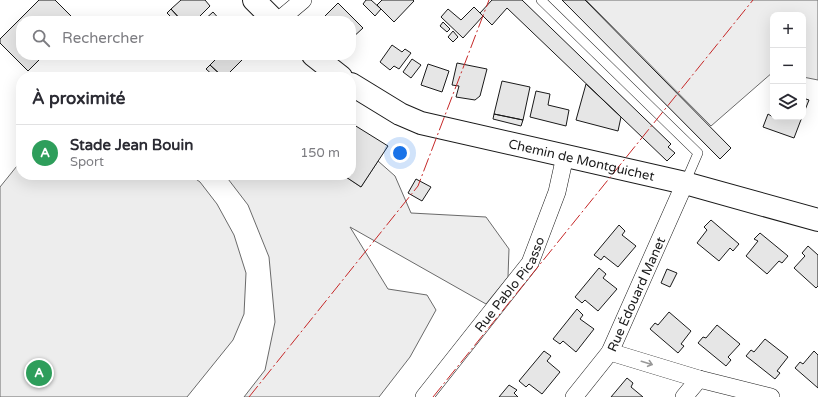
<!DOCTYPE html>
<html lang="fr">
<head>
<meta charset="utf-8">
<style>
  :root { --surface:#fff; --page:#f7f7f7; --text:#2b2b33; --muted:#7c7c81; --line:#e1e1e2; --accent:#0b8043 }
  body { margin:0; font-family:"Varela Round",sans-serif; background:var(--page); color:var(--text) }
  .controls { position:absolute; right:12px; top:12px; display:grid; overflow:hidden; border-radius:8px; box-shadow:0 4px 16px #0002 }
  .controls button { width:36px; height:36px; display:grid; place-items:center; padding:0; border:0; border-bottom:1px solid var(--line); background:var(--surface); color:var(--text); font:20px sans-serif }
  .you { position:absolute; left:400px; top:153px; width:14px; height:14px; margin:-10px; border:3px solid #fff; border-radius:50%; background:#1a73e8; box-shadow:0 0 0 6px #1a73e833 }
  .badge { display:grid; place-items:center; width:26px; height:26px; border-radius:50%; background:var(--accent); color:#fff; font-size:13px; font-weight:700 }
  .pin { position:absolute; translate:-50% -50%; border:2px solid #fff; box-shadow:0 1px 4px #0006 }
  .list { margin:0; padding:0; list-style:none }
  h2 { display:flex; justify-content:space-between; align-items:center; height:52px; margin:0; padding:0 16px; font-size:17px }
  h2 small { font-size:13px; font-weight:400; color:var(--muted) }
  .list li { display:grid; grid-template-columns:26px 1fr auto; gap:12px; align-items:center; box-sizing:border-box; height:56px; padding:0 16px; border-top:1px solid var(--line) }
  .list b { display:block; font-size:15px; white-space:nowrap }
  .list p { margin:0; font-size:13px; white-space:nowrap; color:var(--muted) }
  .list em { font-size:13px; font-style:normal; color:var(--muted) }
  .icon { flex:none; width:22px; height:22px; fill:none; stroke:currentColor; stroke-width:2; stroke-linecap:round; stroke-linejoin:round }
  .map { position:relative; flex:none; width:818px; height:397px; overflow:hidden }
  .search { position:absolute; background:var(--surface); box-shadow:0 4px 16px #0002; left:16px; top:16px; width:340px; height:44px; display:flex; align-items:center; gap:10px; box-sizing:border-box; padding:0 14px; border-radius:16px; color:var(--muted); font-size:15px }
  .panel { position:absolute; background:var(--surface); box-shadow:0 4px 16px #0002; left:16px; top:72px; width:340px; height:108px; border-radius:16px }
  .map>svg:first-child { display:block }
  .green { fill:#ededed; stroke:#6a6a6a }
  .building { fill:#e6e6e6; stroke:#1a1a1a }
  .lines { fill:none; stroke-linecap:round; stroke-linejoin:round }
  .lane-casing { stroke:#1a1a1a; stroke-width:10 }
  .street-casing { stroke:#1a1a1a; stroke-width:18 }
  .secondary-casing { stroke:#1a1a1a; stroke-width:24 }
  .lane { stroke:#fff; stroke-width:9 }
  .street { stroke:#fff; stroke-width:17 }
  .secondary { stroke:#fff; stroke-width:22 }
  .power { stroke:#c62828; stroke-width:1; stroke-dasharray:14 3 2 3; stroke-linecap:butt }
  .oneway { stroke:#989898 }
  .labels { text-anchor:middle; stroke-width:3; stroke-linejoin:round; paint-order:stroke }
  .street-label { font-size:13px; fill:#1a1a1a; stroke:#fff }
</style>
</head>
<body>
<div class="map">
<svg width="818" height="397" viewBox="0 0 818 397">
  <rect width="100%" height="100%" fill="#fff"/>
  <!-- green -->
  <path class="green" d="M586,0H818V80L803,77V15H773V72L711,126Z
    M21,161V175H190L200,182L217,204L234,235L246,273L244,314L233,340L187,397H0V187Z
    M378,161L395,176L411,213L486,217L509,249L508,277L486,304L350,227L388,289L427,295L436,310L410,357L379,397H244L265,370L275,322L269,257L248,205L225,175H343L361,187Z"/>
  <!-- building -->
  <path class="building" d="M39,0H55L76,21H21V55H44L28,71L0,43V39Z
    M181,0H205L210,6L195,21H182L171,9Z
    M366,0H371L381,9L375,16L363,4Z
    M382,0H413L414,1L394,22L377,5Z
    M492,0H522L671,144L668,147L675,153L667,161L507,8L492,25L480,13Z
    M562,0H585L731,148L720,159Z
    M338,3L363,28L351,39V21H320Z
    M474,7L483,16L463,38L441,17L448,9L461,20Z
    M171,9L182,21H175L167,13Z
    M213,12L221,21H203Z
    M443,22L450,29L447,32L440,26Z
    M453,31L458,37L453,42L448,37Z
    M392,45L402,52L405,49L411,53L399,69L394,66L390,70L380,62Z
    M220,55H237L242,60L225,77H223L210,65Z
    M412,59L421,65L411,78L403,72Z
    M457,63L487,69L480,96L475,100L456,97L459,86L452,85Z
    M428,64L449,71L442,92L421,85Z
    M210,65L223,77H215L206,69Z
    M502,81L530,87L523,120L494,114Z
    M586,84L621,117L618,131L576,120Z
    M536,91L550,94L548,105L569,110L566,126L530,117Z
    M803,98L809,100L803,115Z
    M494,114L523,120L521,126L493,119Z
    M768,114L773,117H802L794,138L763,127Z
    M351,123L388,146L361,187L343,175H351Z
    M416,179L431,187L422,201L408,193Z
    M711,220L739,244L733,251L730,248L719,261L697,243L707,230L704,227Z
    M619,225L625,231L622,235L636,246L618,267L604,256L601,260L594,255Z
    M760,233L788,256L782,263L779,261L767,274L746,256L758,241L754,239Z
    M808,246L818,255V286L816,288L794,268L805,256L802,253Z
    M599,268L606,274L603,278L617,289L598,311L585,300L582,303L575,297Z
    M667,269L677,273L670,287L661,283Z
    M577,309L583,315L580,319L594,329L576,352L563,341L560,344L553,339Z
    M669,312L691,331L681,344L684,346L678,353L650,329L655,323L658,325Z
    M717,325L740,344L728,357L731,360L726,366L698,343L703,337L706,338Z
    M765,339L788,357L777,371L780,373L775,379L746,356L751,350L754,352Z
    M544,351L551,356L547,361L560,372L542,394L529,384L526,387L519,381Z
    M814,351L818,355V388L795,368L800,362L803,364Z
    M627,378L633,383L631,387L643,397H611Z
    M509,385L517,390L514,393L518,397H499Z"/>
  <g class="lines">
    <!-- lane casing -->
    <g class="lane-casing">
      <path id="lane" d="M541,0L698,153L685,183"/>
    </g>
    <!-- street casing -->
    <g class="street-casing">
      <g id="street">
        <path d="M278,21L303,0"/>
        <path d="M610,352L699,379L771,397"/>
        <path id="s1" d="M424,397L530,263L557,192L565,156"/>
        <path id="s2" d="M574,397L610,352L685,183"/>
        <path d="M684,397L699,379"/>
      </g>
    </g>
    <!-- secondary casing -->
    <g class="secondary-casing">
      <g id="secondary">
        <path d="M254,0L275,21"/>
        <path d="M313,55L341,77"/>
        <path id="s3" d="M351,84L400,114L421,123L685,183L818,220"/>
      </g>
    </g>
    <!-- lane -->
    <use href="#lane" class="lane"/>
    <!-- street -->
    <use href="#street" class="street"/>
    <!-- secondary -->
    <use href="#secondary" class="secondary"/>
    <!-- power -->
    <path class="power" d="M249,397L418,186L489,0
      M433,397L753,0"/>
  </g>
  <!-- one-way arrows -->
  <defs><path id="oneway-shaft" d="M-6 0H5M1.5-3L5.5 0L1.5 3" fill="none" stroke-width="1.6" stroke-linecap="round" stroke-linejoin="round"/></defs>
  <use class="oneway" href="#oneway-shaft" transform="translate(647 363) rotate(17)"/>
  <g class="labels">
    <!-- street labels -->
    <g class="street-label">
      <text dy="5" stroke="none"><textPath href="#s3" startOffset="245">Chemin de Montguichet</textPath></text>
      <text dy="5" stroke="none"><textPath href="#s1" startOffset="142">Rue Pablo Picasso</textPath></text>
      <text dy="5" stroke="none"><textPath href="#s2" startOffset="121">Rue Édouard Manet</textPath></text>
    </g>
  </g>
</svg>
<div class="controls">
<button>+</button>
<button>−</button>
<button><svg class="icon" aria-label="layers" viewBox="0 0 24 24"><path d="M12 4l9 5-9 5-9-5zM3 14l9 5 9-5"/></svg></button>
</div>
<div class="you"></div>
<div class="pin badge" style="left:39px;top:373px;background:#2e9e5b">A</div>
<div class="search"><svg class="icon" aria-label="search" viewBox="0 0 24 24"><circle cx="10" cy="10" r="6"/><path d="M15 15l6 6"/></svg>Rechercher</div>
<section class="panel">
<h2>À proximité<small></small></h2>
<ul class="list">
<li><span class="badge" style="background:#2e9e5b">A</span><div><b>Stade Jean Bouin</b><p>Sport</p></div><em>150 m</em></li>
</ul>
</section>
</div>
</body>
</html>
